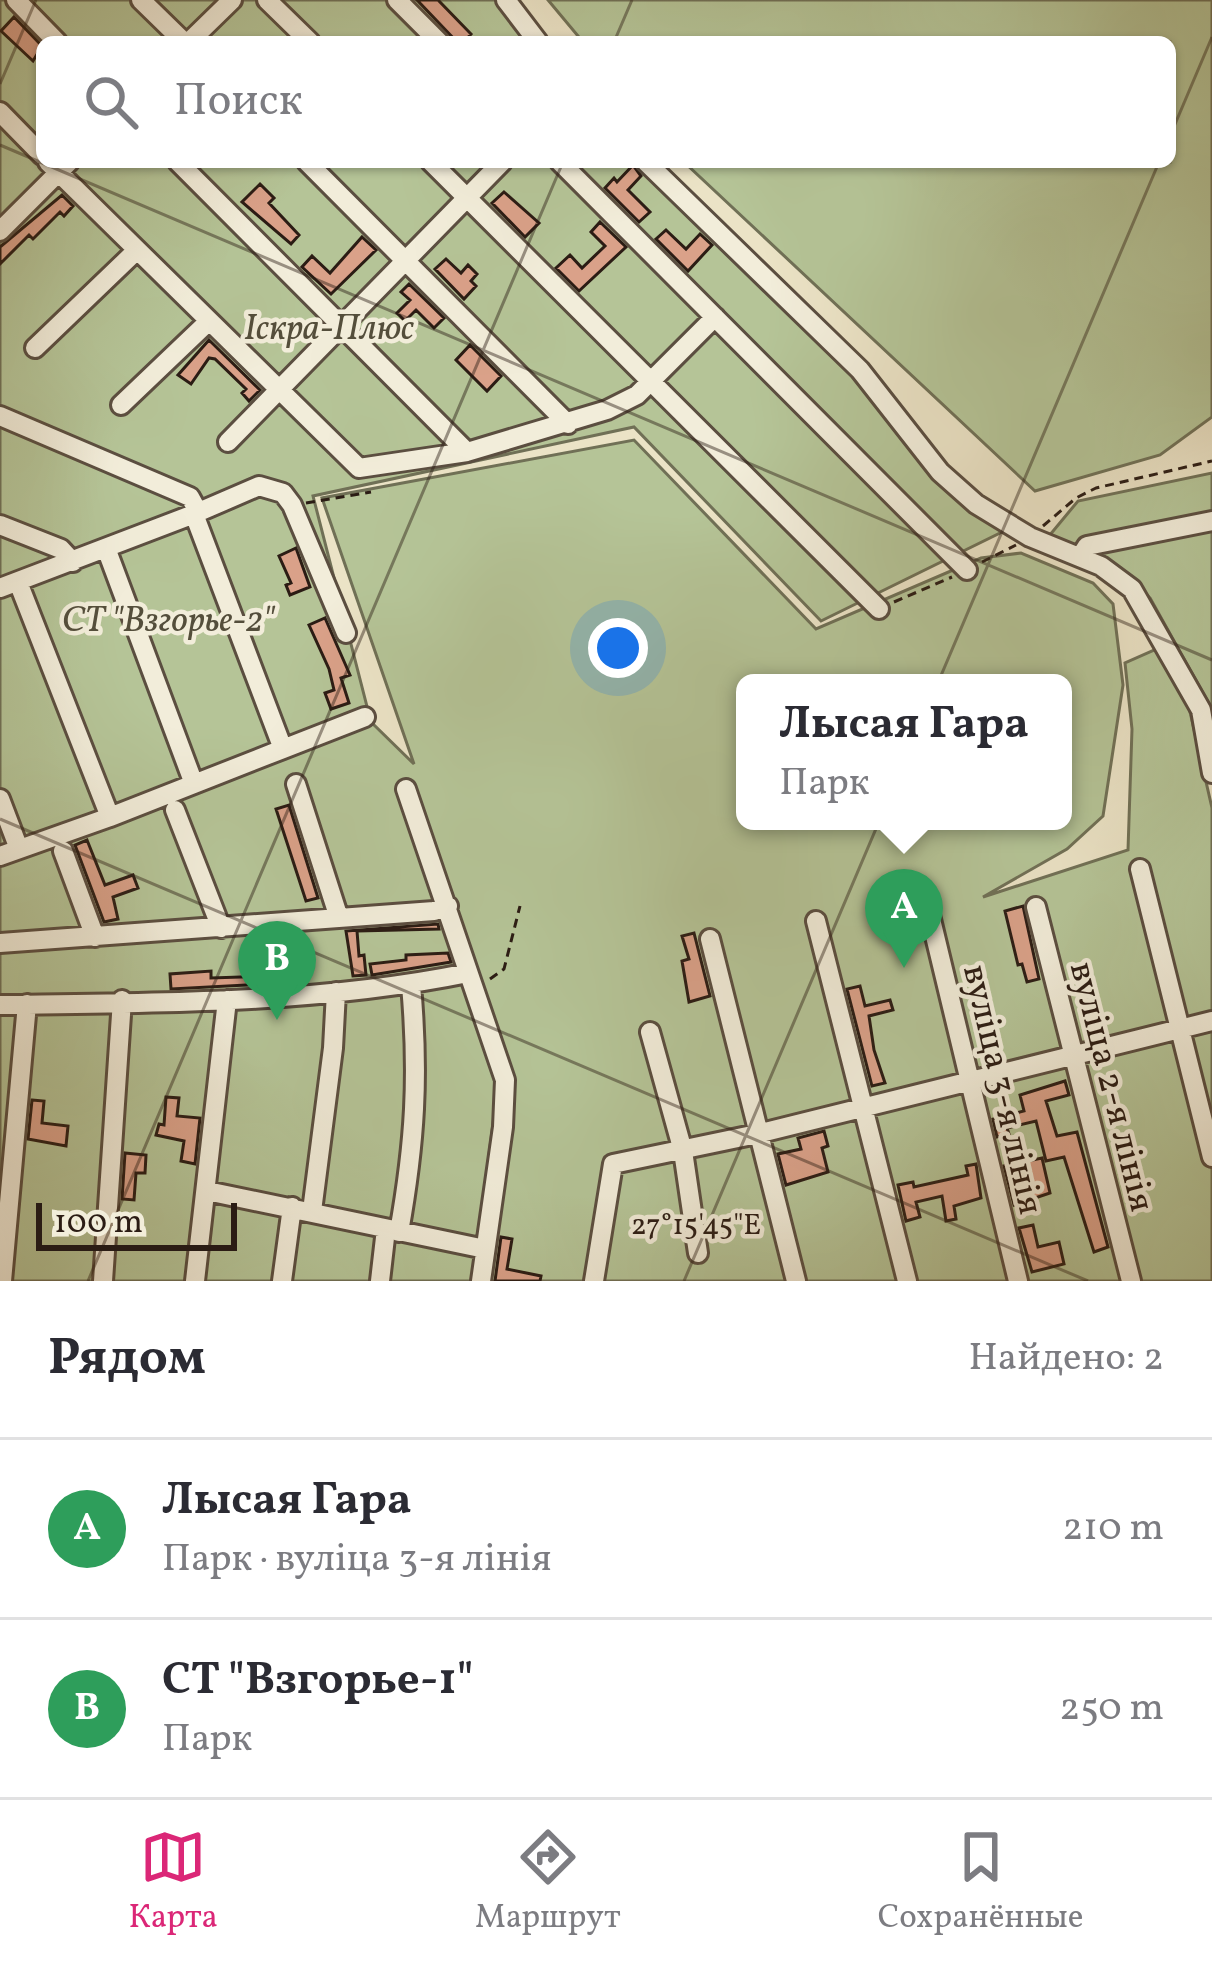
<!DOCTYPE html>
<html lang="ru">
<head>
<meta charset="utf-8">
<style>
  :root { --surface:#fff; --page:#f2f2f3; --text:#2b2b33; --muted:#7c7c81; --line:#e1e1e2; --accent:#db2777 }
  body { margin:0; font-family:Vollkorn,serif; background:var(--page); color:var(--text) }
  .scale { position:absolute; left:36px; bottom:30px; width:201px; box-sizing:border-box; padding-left:12px; border:6px solid #2b1c14; border-top:0; font-size:33px; line-height:42px; white-space:nowrap; color:#2b1c14; -webkit-text-stroke:9px #f2edda; paint-order:stroke }
  .you { position:absolute; left:618px; top:648px; width:42px; height:42px; margin:-30px; border:9px solid #fff; border-radius:50%; background:#1a73e8; box-shadow:0 0 0 18px #1a73e833 }
  .badge { display:grid; place-items:center; width:78px; height:78px; border-radius:50%; background:var(--accent); color:#fff; font-size:39px; font-weight:700 }
  .pin { position:absolute; translate:-50% -99px; filter:drop-shadow(0 3px 6px #0008) }
  .pin::after { content:''; position:absolute; top:63px; width:42px; height:36px; background:inherit; clip-path:polygon(0 0,100% 0,50% 100%) }
  .popup { position:absolute; left:736px; top:674px; width:336px; height:156px; box-sizing:border-box; display:grid; place-content:center; border-radius:18px; background:var(--surface); filter:drop-shadow(0 3px 9px #0005); font-size:39px; white-space:nowrap; color:var(--muted) }
  .popup b { font-size:45px; color:var(--text) }
  .popup::after { content:''; position:absolute; left:50%; top:100%; margin-left:-24px; border:24px solid transparent; border-top-color:var(--surface) }
  .list { margin:0; padding:0; list-style:none }
  h2 { display:flex; justify-content:space-between; align-items:center; height:156px; margin:0; padding:0 48px; font-size:51px }
  h2 small { font-size:39px; font-weight:400; color:var(--muted) }
  .list li { display:grid; grid-template-columns:78px 1fr auto; gap:36px; align-items:center; box-sizing:border-box; height:180px; padding:0 48px; border-top:3px solid var(--line) }
  .list b { display:block; font-size:45px; white-space:nowrap }
  .list p { margin:0; font-size:39px; white-space:nowrap; color:var(--muted) }
  .list em { font-size:39px; font-style:normal; color:var(--muted) }
  .icon { flex:none; width:66px; height:66px; fill:none; stroke:currentColor; stroke-width:2; stroke-linecap:round; stroke-linejoin:round }
  .map { position:relative; flex:none; width:1212px; height:1281px; overflow:hidden }
  .search { position:absolute; background:var(--surface); box-shadow:0 3px 9px #0004; left:36px; right:36px; top:36px; height:132px; display:flex; align-items:center; gap:30px; box-sizing:border-box; padding:0 42px; border-radius:18px; color:var(--muted); font-size:45px }
  .sheet { height:516px; background:var(--surface) }
  nav { display:flex; justify-content:space-around; align-items:center; box-sizing:border-box; height:168px; border-top:3px solid var(--line); background:var(--surface); font-size:33px; color:var(--muted) }
  nav a { display:grid; justify-items:center; gap:6px }
  nav .on { color:var(--accent) }
  .map>svg:first-child { display:block }
  .green { fill:#b5c497; stroke:#707056; stroke-width:3; fill-rule:evenodd }
  .building { fill:#daa189; stroke:#2b1c14; stroke-width:3 }
  .lines { fill:none; stroke-linecap:round; stroke-linejoin:round }
  .minor-casing { stroke:#5b4e40; stroke-width:24 }
  .path { stroke:#2b1c14; stroke-width:3; stroke-dasharray:9 6; stroke-linecap:butt }
  .minor { stroke:#f2edda; stroke-width:18 }
  .ticks { fill:none; stroke:#2b1c14; stroke-width:3; stroke-opacity:0.45 }
  .labels { text-anchor:middle; stroke-width:9; stroke-linejoin:round; paint-order:stroke }
  .park-label { font-size:36px; font-style:italic; fill:#544e3b; stroke:#f2edda }
  .street-label { font-size:36px; fill:#2b1c14; stroke:#f2edda }
  .ticks-label { font-size:30px; text-anchor:middle; fill:#2b1c14; stroke:#f2edda; stroke-width:9; stroke-linejoin:round; paint-order:stroke }
</style>
</head>
<body>
<div class="map">
<svg width="1212" height="1281" viewBox="0 0 1212 1281">
  <rect width="100%" height="100%" fill="#ebe3c6"/>
  <filter id="stains"><feTurbulence type="fractalNoise" baseFrequency=".00167" numOctaves="4"/><feColorMatrix values="0 0 0 0 .2 0 0 0 0 .09 0 0 0 0 .02 0 0 0 .5 -.17"/></filter>
  <radialGradient id="worn" r=".72"><stop offset=".6" stop-color="#630" stop-opacity="0"/><stop offset="1" stop-color="#630" stop-opacity=".3"/></radialGradient>
  <!-- green -->
  <path class="green" d="M0,0H495L528,42H42V162H636C703,229 774,292 841,359C863,381 877,408 896,432C926,472 964,502 1004,531L821,621L634,427L313,496L371,722L414,764L322,498L634,440L816,629L981,558L1021,553L1093,583L1113,604L1123,685L1103,816L1067,849L983,897L1128,850L1132,729L1125,663L1159,648L1185,690L1212,808V1281H481L500,1068L473,1281H0ZM745,683H1063V821H745Z
    M548,0H1212V417L1160,455L1035,491L684,162H1170V42H583Z
    M1212,473V709L1150,598C1121,567 1089,549 1049,536L1078,501Z"/>
  <!-- building -->
  <path class="building" d="M417,0H438L471,34L464,42H457Z
    M14,17L42,46L33,61L1,31Z
    M633,165L641,176L628,190L650,212L639,222L605,188L614,178L617,182Z
    M260,184L274,198L269,203L299,235L291,244L242,202Z
    M504,192L539,223L525,237L492,203Z
    M62,195L73,206L64,216L60,212L33,239L29,235L0,264V247Z
    M600,222L626,247L579,291L556,268L570,255L582,268L605,246L591,232Z
    M666,230L686,249L700,234L712,245L688,271L656,239Z
    M362,237L376,250L331,294L302,267L312,256L330,273Z
    M446,259L461,273L468,265L477,274L471,281L476,286L464,299L435,269Z
    M409,284L444,318L434,328L416,310L405,321L397,313L410,300L401,292Z
    M209,340L260,390L249,401L242,393L246,389L215,359L209,358L191,384L178,375Z
    M470,345L501,376L487,391L456,360Z
    M296,548L310,587L290,595L286,585L291,583L279,556Z
    M325,618L350,675L341,678L349,703L331,709L325,693L334,690L329,669L309,625Z
    M289,805L318,898L306,901L276,809Z
    M87,840L105,885L133,875L138,888L113,897L118,919L104,922L75,845Z
    M1023,906L1039,979L1027,982L1022,964L1018,965L1005,911Z
    M438,924L439,929L357,931L359,956L364,955L366,975L353,976L346,931Z
    M694,933L710,996L689,1002L682,961L689,959L682,936Z
    M448,953L451,962L372,975L370,964L406,960V955Z
    M211,971V978L304,975L305,982L171,989L170,974Z
    M860,986L865,1006L890,1000L893,1010L869,1016L874,1050L885,1083L872,1086L847,989Z
    M1065,1081L1069,1095L1046,1101L1057,1136L1077,1132L1108,1247L1094,1252L1064,1157L1046,1161L1036,1121L1007,1128L1009,1134L997,1137L993,1119L1024,1111L1020,1095Z
    M166,1097L179,1098L177,1116L200,1118L195,1164L181,1161L184,1141L156,1135L159,1124L164,1125Z
    M32,1100L44,1101L42,1123L68,1126L66,1146L28,1139Z
    M824,1131L828,1146L822,1148L828,1172L786,1185L778,1154L801,1149L798,1138Z
    M125,1153L146,1155L145,1173H136L134,1200L122,1199Z
    M1042,1158L1050,1193L1014,1205L1004,1166Z
    M976,1164L981,1198L954,1206L956,1219L946,1221L942,1196L916,1202L920,1217L906,1221L898,1185L913,1182L914,1187L968,1175L966,1166Z
    M1033,1225L1038,1247L1059,1242L1064,1264L1032,1272L1019,1228Z
    M501,1237L512,1239L507,1269L541,1276L540,1281H495Z"/>
  <g class="lines">
    <!-- minor casing -->
    <g class="minor-casing">
      <path id="minor" d="M16,0L57,42
        M141,0L184,42
        M267,0L310,42
        M397,0L439,42
        M506,0L538,42
        M189,42L232,0
        M0,112L42,155
        M48,162L359,468L467,452L607,410L637,395L715,317
        M178,162L467,452
        M307,162L568,424
        M431,162L879,609
        M560,162L967,570
        M646,162L860,370L940,472L976,504L1030,537L1101,566L1132,589L1201,710L1212,773
        M0,231L69,162
        M35,348L137,250
        M121,405L209,321
        M0,416L190,497L196,508L194,514L0,588
        M228,442L502,162
        M0,525L61,549L73,562
        M106,548L194,784
        M1080,557L1087,546L1212,521
        M346,633L292,505L283,493L259,486L194,514L283,749L365,717
        M296,784L339,918
        M406,789L505,1080L503,1127L481,1281
        M0,799L19,849
        M175,810L221,928
        M110,817L283,749
        M63,851L95,937
        M0,856L110,817L18,582
        M1140,869L1212,1157
        M1036,907L1131,1281
        M929,911L1018,1281
        M816,921L907,1281
        M710,939L796,1281
        M0,943L434,911L448,906
        M0,1005C155,1003 316,1004 468,973
        M650,1032L683,1151L698,1253
        M207,1191L485,1249
        M312,1211L333,1048L336,992
        M399,1232C415,1142 419,1076 411,985
        M2,1281L27,1004
        M103,1281L122,1000
        M195,1281L227,1000
        M282,1281L292,1207
        M380,1281L386,1229
        M594,1281L613,1164L757,1134L1212,1021"/>
    </g>
    <!-- path -->
    <path class="path" d="M306,503L371,492
      M1043,526L1076,498L1096,488L1212,461
      M982,562L1016,545
      M894,602L952,577
      M490,979L504,969L520,906"/>
    <!-- minor -->
    <use href="#minor" class="minor"/>
  </g>
  <!-- ticks -->
  <path class="ticks" d="M614,42L632,0M0,84L36,0M1170,136L1212,37M0,145L1212,660M0,819L1088,1281M88,1281L563,162M684,1281L1159,162"/>
  <g class="labels">
    <!-- park labels -->
    <g class="park-label">
      <text x="329" y="339">Іскра-Плюс</text>
      <text x="168" y="631">СТ "Взгорье-2"</text>
    </g>
    <!-- street labels -->
    <g class="street-label">
      <text transform="translate(1114 1086) rotate(76)" y="13">вуліца 2-я лінія</text>
      <text transform="translate(1005 1089) rotate(77)" y="13">вуліца 3-я лінія</text>
    </g>
  </g>
  <g class="ticks-label">
    <text x="696" y="1234">27°15'45"E</text>
  </g>
  <rect width="100%" height="100%" filter="url(#stains)"/>
  <rect width="100%" height="100%" fill="url(#worn)"/>
</svg>
<div class="scale">100 m</div>
<div class="you"></div>
<div class="pin badge" style="left:904px;top:968px;background:#2e9e5b">A</div>
<div class="popup"><b>Лысая Гара</b>Парк</div>
<div class="pin badge" style="left:277px;top:1020px;background:#2e9e5b">B</div>
<div class="search"><svg class="icon" aria-label="search" viewBox="0 0 24 24"><circle cx="10" cy="10" r="6"/><path d="M15 15l6 6"/></svg>Поиск</div>
</div>
<section class="sheet">
<h2>Рядом<small>Найдено: 2</small></h2>
<ul class="list">
<li><span class="badge" style="background:#2e9e5b">A</span><div><b>Лысая Гара</b><p>Парк · вуліца 3-я лінія</p></div><em>210 m</em></li>
<li><span class="badge" style="background:#2e9e5b">B</span><div><b>СТ &quot;Взгорье-1&quot;</b><p>Парк</p></div><em>250 m</em></li>
</ul>
</section>
<nav>
<a class="on"><svg class="icon" aria-label="map" viewBox="0 0 24 24"><path d="M3 6l6-2 6 2 6-2v14l-6 2-6-2-6 2zM9 4v14M15 6v14"/></svg>Карта</a>
<a><svg class="icon" aria-label="directions" viewBox="0 0 24 24"><path d="M12 3l9 9-9 9-9-9zM9 14v-3h6M13 9l2 2-2 2"/></svg>Маршрут</a>
<a><svg class="icon" aria-label="saved" viewBox="0 0 24 24"><path d="M7 4h10v16l-5-4-5 4z"/></svg>Сохранённые</a>
</nav>
</body>
</html>
